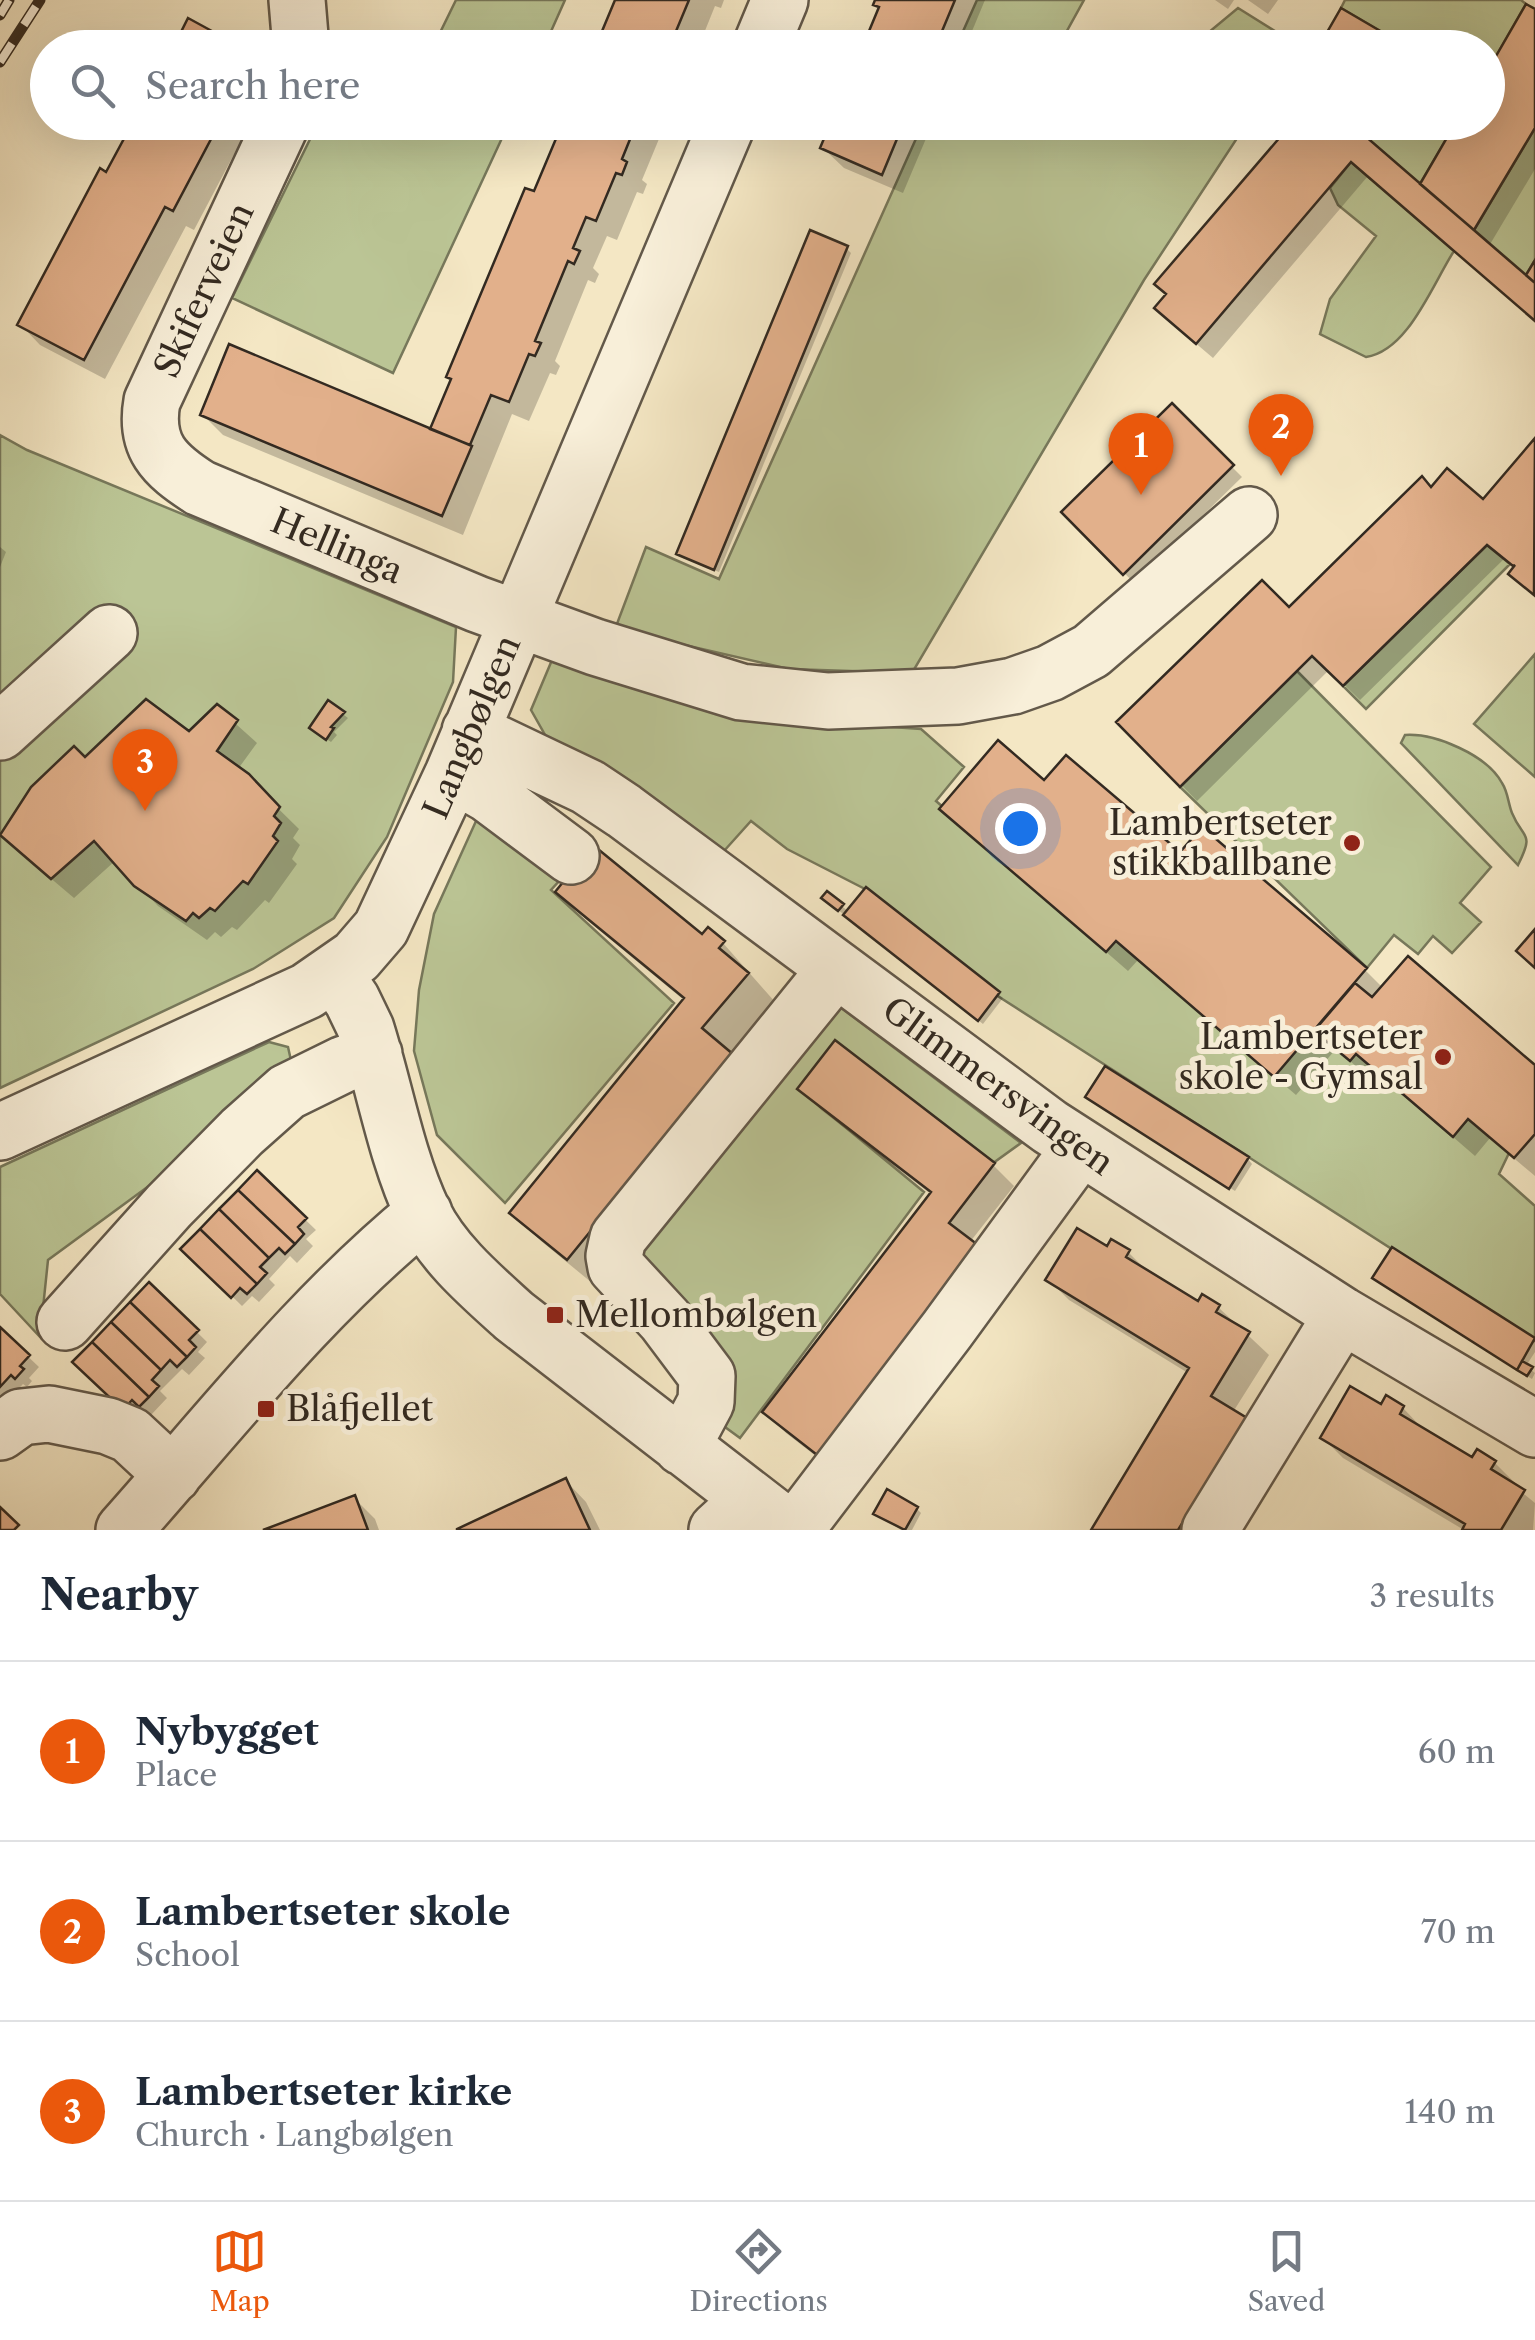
<!DOCTYPE html>
<html lang="en">
<head>
<meta charset="utf-8">
<style>
  :root { --surface:#fff; --page:#f6f6f7; --text:#1f2937; --muted:#747a83; --line:#e0e1e3; --accent:#ea580c }
  body { margin:0; font-family:"Libre Caslon Text",serif; background:var(--page); color:var(--text) }
  .you { position:absolute; left:1020px; top:828px; width:35px; height:35px; margin:-25px; border:8px solid #fff; border-radius:50%; background:#1a73e8; box-shadow:0 0 0 15px #1a73e833 }
  .badge { display:grid; place-items:center; width:65px; height:65px; border-radius:50%; background:var(--accent); color:#fff; font-size:32px; font-weight:700 }
  .pin { position:absolute; translate:-50% -82px; filter:drop-shadow(0 2px 5px #0008) }
  .pin::after { content:''; position:absolute; top:52px; width:35px; height:30px; background:inherit; clip-path:polygon(0 0,100% 0,50% 100%) }
  .list { margin:0; padding:0; list-style:none }
  h2 { display:flex; justify-content:space-between; align-items:center; height:130px; margin:0; padding:0 40px; font-size:42px }
  h2 small { font-size:32px; font-weight:400; color:var(--muted) }
  .list li { display:grid; grid-template-columns:65px 1fr auto; gap:30px; align-items:center; box-sizing:border-box; height:180px; padding:0 40px; border-top:2px solid var(--line) }
  .list b { display:block; font-size:38px; white-space:nowrap }
  .list p { margin:0; font-size:32px; white-space:nowrap; color:var(--muted) }
  .list em { font-size:32px; font-style:normal; color:var(--muted) }
  .icon { flex:none; width:55px; height:55px; fill:none; stroke:currentColor; stroke-width:2; stroke-linecap:round; stroke-linejoin:round }
  .map { position:relative; flex:none; width:1535px; height:1530px; overflow:hidden }
  .search { position:absolute; background:var(--surface); box-shadow:0 10px 40px #0002; left:30px; right:30px; top:30px; height:110px; display:flex; align-items:center; gap:25px; box-sizing:border-box; padding:0 35px; border-radius:55px; color:var(--muted); font-size:38px }
  .sheet { height:670px; background:var(--surface) }
  nav { display:flex; justify-content:space-around; align-items:center; box-sizing:border-box; height:140px; border-top:2px solid var(--line); background:var(--surface); font-size:28px; color:var(--muted) }
  nav a { display:grid; justify-items:center; gap:5px }
  nav .on { color:var(--accent) }
  .map>svg:first-child { display:block }
  .green { fill:#bbc595; stroke:#77785b; stroke-width:2.5 }
  .shadow { fill:#0003 }
  .building { fill:#e2b08b; stroke:#332a21; stroke-width:2.5 }
  .lines { fill:none; stroke-linecap:round; stroke-linejoin:round }
  .minor-casing { stroke:#63594a; stroke-width:60 }
  .minor { stroke:#f8efd9; stroke-width:55 }
  .rail-casing { stroke:#332a21; stroke-width:11 }
  .rail { stroke:#f8efd9; stroke-width:8; stroke-dasharray:22; stroke-linecap:butt }
  .poi-dot { fill:#8f2418; stroke:#f8efd9; stroke-width:4 }
  .labels { text-anchor:middle; stroke-width:10; stroke-linejoin:round; paint-order:stroke }
  .street-label { font-size:35px; fill:#332a21; stroke:#f8efd9 }
  .poi-label { font-size:35px; fill:#332a21; stroke:#f8efd9; text-anchor:end }
</style>
</head>
<body>
<div class="map">
<svg width="1535" height="1530" viewBox="0 0 1535 1530">
  <rect width="100%" height="100%" fill="#f4e7c4"/>
  <filter id="stains"><feTurbulence type="fractalNoise" baseFrequency=".002" numOctaves="4"/><feColorMatrix values="0 0 0 0 .2 0 0 0 0 .09 0 0 0 0 .02 0 0 0 .5 -.17"/></filter>
  <radialGradient id="worn" r=".72"><stop offset=".6" stop-color="#630" stop-opacity="0"/><stop offset="1" stop-color="#630" stop-opacity=".3"/></radialGradient>
  <!-- green -->
  <path class="green" d="M456,0H565L544,47H433Z
    M977,0H1084L1058,47H956Z
    M1345,0H1521L1526,4L1488,70V48L1389,47L1393,39L1341,8Z
    M1238,8L1297,45L1295,48L1191,47Z
    M318,123H509L393,373L232,298Z
    M923,123H1247L1144,280L912,673L789,669L615,629L646,547L719,579Z
    M1349,123H1456L1420,184Z
    M1535,128V260L1526,275L1474,230Z
    M1351,162L1454,251C1432,285 1408,351 1366,357L1320,334L1330,299L1376,236L1338,205L1330,188Z
    M0,435L27,450L456,627L453,682L387,837L334,918L253,969L0,1088Z
    M1487,545L1510,564L1366,709L1343,686Z
    M1535,654V777L1474,724Z
    M552,660L818,722L921,729L964,767L936,801L1104,946L1115,935L1317,1019L1452,1136L1469,1118L1509,1153L1499,1174L1535,1206V1341L993,993L863,888L787,849L751,821L724,851L548,740L531,710Z
    M1297,671L1491,867L1460,903L1481,922L1452,953L1433,936L1418,954L1394,935L1367,968L1180,787Z
    M1405,735C1435,733 1487,755 1502,783C1508,792 1508,803 1512,813C1523,840 1535,831 1518,865L1401,743Z
    M481,810L571,868L551,890L674,1003L505,1203L437,1135L414,1051L419,990L434,914Z
    M832,1001L1021,1143L989,1166L799,1089L924,1192L740,1438L725,1427L719,1378L642,1261V1238Z
    M269,1042L288,1047L292,1065L157,1180L48,1260L40,1337L0,1294V1167Z"/>
  <!-- shadow -->
  <path class="shadow" d="M617,0H724L721,8L715,6L698,48H598Z
    M878,0H985L965,48H865L881,9L876,4Z
    M1215,0H1234L1228,9Z
    M1248,0H1278L1268,14Z
    M1527,8L1535,12V169L1489,246L1526,279L1535,264V320L1368,176L1213,358L1173,324L1296,122H1370L1362,137L1421,187L1488,122V74Z
    M136,122H251L194,230L186,226L105,379L40,345L20,324Z
    M566,122H666L642,180L647,184L643,194L637,192L617,240L607,236L593,268L599,274L595,283L588,280L555,361L560,366L556,375L550,373L529,421L512,414L463,535L223,435L203,415L431,432Z
    M833,122H933L903,193L844,168L823,148Z
    M846,248L851,253L719,572L683,558L679,553Z
    M1172,407L1242,477L1134,583L1065,512Z
    M1535,441V596L1527,589L1516,568L1505,558L1360,700L1329,670L1197,801L1120,722L1289,610L1432,490L1483,502Z
    M0,547L6,552L0,567Z
    M329,704L348,718L334,732L337,735L331,742L316,732Z
    M217,707L257,743L238,769L299,829L293,838L300,845L292,859L297,864L269,903L265,900L237,930L232,927L221,937L215,932L207,940L158,906L115,861L74,898L22,854L85,761L190,734Z
    M1045,784L1180,856L1365,970L1383,988L1535,1069V1176L1490,1138L1475,1156L1378,1072L1372,1080L1336,1049L1296,1095L1138,960L1128,971L942,809Z
    M867,890L1003,998L983,1024L828,902L827,894L849,912Z
    M558,892L723,943L776,1003L597,1287L541,1241L513,1213L685,1001L587,920Z
    M835,1044L993,1165L1014,1186L970,1242L843,1477L786,1433L765,1412L932,1195L821,1110L801,1089Z
    M1106,1070L1248,1159L1252,1164L1235,1191L1093,1101Z
    M257,1173L316,1230L306,1239L313,1246L297,1263L290,1256L269,1279L275,1285L259,1302L252,1296L242,1306L184,1249Z
    M1108,1249L1128,1252L1149,1273L1198,1304L1218,1307L1269,1355L1233,1412L1211,1530H1094L1188,1373L1069,1300L1048,1279Z
    M1392,1251L1535,1341V1352L1526,1366L1535,1373L1532,1379L1380,1282Z
    M149,1285L207,1342L198,1352L205,1358L189,1375L182,1369L160,1391L167,1398L151,1415L144,1409L134,1419L76,1362Z
    M0,1330L39,1367L29,1378L32,1381L27,1387L23,1384L0,1409Z
    M1382,1407L1403,1408L1423,1429L1473,1461L1478,1453L1495,1463L1516,1484L1514,1486L1535,1503L1533,1530H1464L1343,1458L1323,1438Z
    M566,1481L586,1502L600,1530H460Z
    M354,1498L375,1519L379,1530H270Z
    M917,1509L921,1513L912,1530H901L876,1514Z"/>
  <!-- building -->
  <path class="building" d="M615,0H689L669,48H595Z
    M875,0H955L935,48H862L879,7L873,5Z
    M1526,4L1535,9V128L1474,230L1420,184L1456,122H1488V70Z
    M1341,8L1394,39L1389,48H1318Z
    M188,18L243,48H173Z
    M133,122H220L173,211L165,207L84,360L17,325L100,168L106,172Z
    M563,122H637L622,159L627,162L622,175L616,173L596,221L586,217L573,248L580,251L574,264L568,261L535,341L541,343L535,356L529,354L509,402L491,395L470,445L430,429L451,379L446,377L525,188L534,191Z
    M831,122H904L882,175L820,148Z
    M1293,122H1349L1535,283V321L1351,162L1196,344L1154,308L1166,294L1154,284Z
    M810,230L848,246L714,570L676,554Z
    M1535,260V283L1526,275Z
    M229,344L472,446L442,516L200,415Z
    M1172,403L1234,465L1123,575L1061,512Z
    M1535,438L1534,595L1508,574L1515,565L1513,566L1487,545L1343,686L1312,656L1180,787L1116,722L1262,580L1289,607L1422,476L1431,487L1447,468L1483,499Z
    M146,699L189,731L217,704L238,720L217,751L249,774L280,807L274,816L281,823L273,836L278,841L248,884L243,881L215,911L210,908L199,918L193,913L186,921L134,886L94,841L51,879L0,835L31,787L74,746L85,757Z
    M328,700L345,712L331,727L334,728L326,740L309,728Z
    M998,740L1044,780L1066,755L1180,852L1202,827L1367,968L1274,1077L1116,941L1106,952L939,809Z
    M593,845L702,934L708,927L725,941L719,948L749,973L702,1028L734,1055L567,1260L509,1213L684,998L555,892Z
    M866,887L1000,992L978,1021L843,915Z
    M827,891L844,904L838,911L821,898Z
    M1535,929V968L1516,951Z
    M1408,956L1535,1065V1134L1514,1158L1468,1119L1453,1137L1356,1054L1350,1061L1314,1031L1355,983L1372,997Z
    M835,1040L995,1163L949,1223L982,1248L821,1458L762,1412L931,1192L797,1089Z
    M1105,1066L1249,1157L1229,1189L1085,1097Z
    M257,1170L307,1218L298,1227L304,1234L295,1244L238,1190Z
    M238,1190L295,1244L285,1254L279,1248L269,1258L219,1209Z
    M219,1209L269,1258L260,1267L267,1273L257,1284L200,1229Z
    M1077,1228L1107,1246L1111,1239L1130,1250L1126,1257L1198,1301L1202,1294L1220,1305L1216,1312L1250,1332L1211,1396L1247,1418L1178,1530H1091L1189,1368L1045,1280Z
    M200,1229L257,1284L247,1294L240,1288L231,1298L180,1249Z
    M1392,1247L1535,1338L1517,1370L1372,1278Z
    M149,1282L199,1330L189,1340L196,1347L187,1357L130,1302Z
    M130,1302L187,1357L177,1367L170,1360L161,1370L111,1322Z
    M111,1322L161,1370L152,1380L159,1386L149,1397L92,1342Z
    M0,1327L30,1355L20,1366L24,1369L15,1379L11,1375L0,1387Z
    M92,1342L149,1397L139,1407L132,1400L123,1410L72,1362Z
    M1522,1361L1533,1367L1527,1376L1517,1370Z
    M1350,1386L1381,1404L1386,1395L1404,1406L1400,1414L1472,1457L1477,1449L1496,1461L1491,1469L1525,1490L1501,1530H1462L1465,1524L1320,1438Z
    M566,1478L590,1530H457V1529Z
    M887,1489L918,1507L905,1530L873,1514Z
    M355,1495L368,1530H263Z
    M0,1507L19,1525L14,1530H0Z"/>
  <g class="lines">
    <!-- minor casing -->
    <g class="minor-casing">
      <path id="minor" d="M297,0L301,48
        M760,48L780,0
        M282,122L152,401C144,446 164,465 200,488L477,604L595,647L741,692L828,701L958,696L1013,686L1050,673L1091,651L1249,515
        M470,731L588,787L624,811L1050,1127L1342,1315L1535,1429
        M0,732L109,633
        M453,774L488,794L571,856
        M334,974L352,1000L366,1029C385,1089 396,1156 423,1213C443,1254 481,1286 514,1316L791,1530
        M0,1132L307,991L356,957L381,928L453,774L728,122
        M65,1322L169,1206L242,1132L287,1092L344,1064L374,1054
        M0,1432L21,1417L49,1414L108,1426L130,1435L173,1475
        M682,1447L706,1402L707,1376L665,1320L616,1267L614,1256L618,1238L836,969
        M124,1530C221,1421 311,1305 424,1213
        M717,1530L729,1519L746,1496
        M795,1530L947,1330L1080,1148
        M1210,1530L1342,1315"/>
    </g>
    <!-- minor -->
    <use href="#minor" class="minor"/>
    <!-- rail casing -->
    <g class="rail-casing">
      <path id="rail" d="M0,15L9,0
        M0,62L40,0"/>
    </g>
    <!-- rail -->
    <use href="#rail" class="rail"/>
  </g>
  <!-- markers -->
  <g class="poi-dot">
    <circle cx="1352" cy="843" r="10"/>
    <circle cx="1443" cy="1057" r="10"/>
    <rect x="545" y="1305" width="20" height="20" rx="5"/>
    <rect x="256" y="1399" width="20" height="20" rx="5"/>
  </g>
  <g class="labels">
    <!-- street labels -->
    <g class="street-label">
      <text transform="translate(204 290) rotate(-65)" y="12">Skiferveien</text>
      <text transform="translate(337 546) rotate(23)" y="12">Hellinga</text>
      <text transform="translate(472 727) rotate(-67)" y="12">Langbølgen</text>
      <text transform="translate(998 1086) rotate(36)" y="12">Glimmersvingen</text>
    </g>
    <!-- poi labels -->
    <g class="poi-label">
      <text x="1332" y="835">Lambertseter<tspan x="1332" dy="40">stikkballbane</tspan></text>
      <text x="1423" y="1049">Lambertseter<tspan x="1423" dy="40">skole - Gymsal</tspan></text>
      <text x="575" y="1327" text-anchor="start">Mellombølgen</text>
      <text x="286" y="1421" text-anchor="start">Blåfjellet</text>
    </g>
  </g>
  <rect width="100%" height="100%" filter="url(#stains)"/>
  <rect width="100%" height="100%" fill="url(#worn)"/>
</svg>
<div class="you"></div>
<div class="pin badge" style="left:1141px;top:495px">1</div>
<div class="pin badge" style="left:1281px;top:476px">2</div>
<div class="pin badge" style="left:145px;top:811px">3</div>
<div class="search"><svg class="icon" aria-label="search" viewBox="0 0 24 24"><circle cx="10" cy="10" r="6"/><path d="M15 15l6 6"/></svg>Search here</div>
</div>
<section class="sheet">
<h2>Nearby<small>3 results</small></h2>
<ul class="list">
<li><span class="badge">1</span><div><b>Nybygget</b><p>Place</p></div><em>60 m</em></li>
<li><span class="badge">2</span><div><b>Lambertseter skole</b><p>School</p></div><em>70 m</em></li>
<li><span class="badge">3</span><div><b>Lambertseter kirke</b><p>Church · Langbølgen</p></div><em>140 m</em></li>
</ul>
</section>
<nav>
<a class="on"><svg class="icon" aria-label="map" viewBox="0 0 24 24"><path d="M3 6l6-2 6 2 6-2v14l-6 2-6-2-6 2zM9 4v14M15 6v14"/></svg>Map</a>
<a><svg class="icon" aria-label="directions" viewBox="0 0 24 24"><path d="M12 3l9 9-9 9-9-9zM9 14v-3h6M13 9l2 2-2 2"/></svg>Directions</a>
<a><svg class="icon" aria-label="saved" viewBox="0 0 24 24"><path d="M7 4h10v16l-5-4-5 4z"/></svg>Saved</a>
</nav>
</body>
</html>
